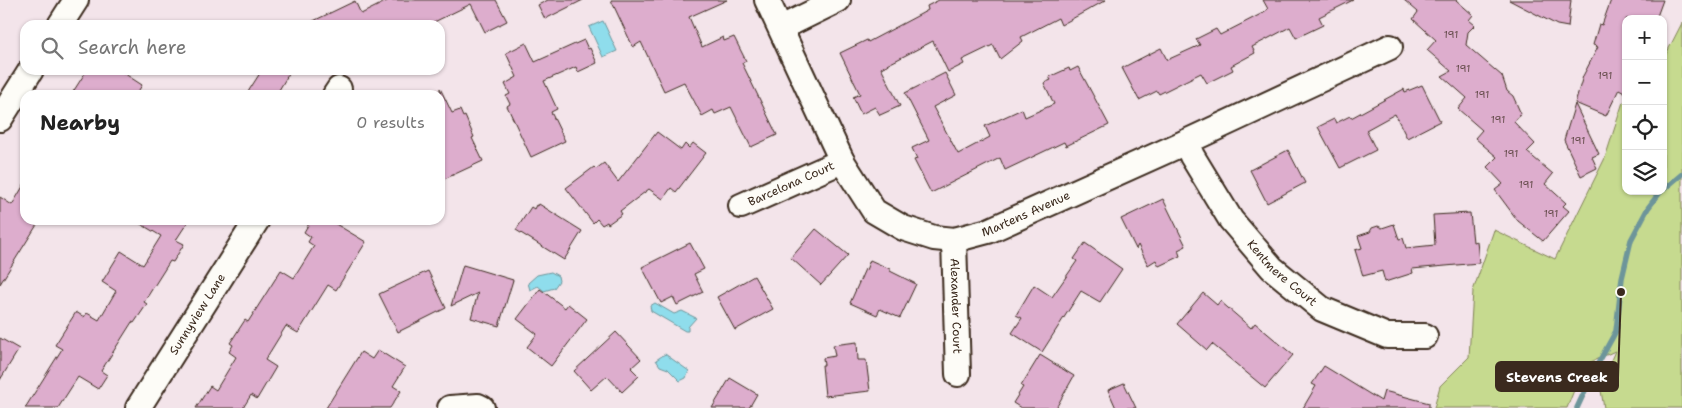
<!DOCTYPE html>
<html lang="en">
<head>
<meta charset="utf-8">
<style>
  :root { --surface:#fff; --page:#f6f6f6; --text:#222; --muted:#767676; --line:#e0e0e0 }
  body { margin:0; font-family:"Shantell Sans",sans-serif; background:var(--page); color:var(--text) }
  .controls { position:absolute; right:15px; top:15px; display:grid; overflow:hidden; border-radius:10px; box-shadow:0 1px 4px #0004 }
  .controls button { width:45px; height:45px; display:grid; place-items:center; padding:0; border:0; border-bottom:1px solid var(--line); background:var(--surface); color:var(--text); font:25px sans-serif }
  .list { margin:0; padding:0; list-style:none }
  h2 { display:flex; justify-content:space-between; align-items:center; height:65px; margin:0; padding:0 20px; font-size:21px }
  h2 small { font-size:16px; font-weight:400; color:var(--muted) }
  .icon { flex:none; width:28px; height:28px; fill:none; stroke:currentColor; stroke-width:2; stroke-linecap:round; stroke-linejoin:round }
  .map { position:relative; flex:none; width:1682px; height:408px; overflow:hidden }
  .search { position:absolute; background:var(--surface); box-shadow:0 1px 4px #0004; left:20px; top:20px; width:425px; height:55px; display:flex; align-items:center; gap:12px; box-sizing:border-box; padding:0 18px; border-radius:15px; color:var(--muted); font-size:19px }
  .panel { position:absolute; background:var(--surface); box-shadow:0 1px 4px #0004; left:20px; top:90px; width:425px; height:135px; border-radius:15px }
  .map>svg:first-child { display:block }
  .green { fill:#c6da8f; stroke:#808256 }
  .water { fill:#8fddec; stroke:#6d959a }
  .lines { fill:none; stroke-linecap:round; stroke-linejoin:round }
  .stream { stroke:#6d959a; stroke-width:5.5 }
  .building { fill:#ddadcd; stroke:#3b2a1e }
  .minor-casing { stroke:#3b2a1e; stroke-width:28 }
  .minor { stroke:#fdfcf7; stroke-width:24 }
  .labels { text-anchor:middle; stroke-width:4.5; stroke-linejoin:round; paint-order:stroke }
  .number-label { font-size:10px; fill:#644b4a }
  .street-label { font-size:12px; fill:#3b2a1e; stroke:#fdfcf7 }
  .leader { fill:none; stroke:#3b2a1e; stroke-width:2 }
  .callout-dot { fill:#3b2a1e; stroke:#fdfcf7; stroke-width:2 }
  .callout { fill:#3b2a1e; stroke:#3b2a1e; stroke-width:2 }
  .callout-label { font-size:14px; text-anchor:middle; font-weight:bold; fill:#fff }
</style>
</head>
<body>
<div class="map">
<svg width="1682" height="408" viewBox="0 0 1682 408">
  <rect width="100%" height="100%" fill="#f3e4ea"/>
  <filter id="ink" filterUnits="userSpaceOnUse"><feTurbulence type="fractalNoise" baseFrequency=".02" numOctaves="2"/><feDisplacementMap in="SourceGraphic" scale="10" xChannelSelector="R" yChannelSelector="G"/><feConvolveMatrix kernelMatrix="1 2 1 2 8 2 1 2 1" color-interpolation-filters="sRGB"/></filter>
  <g filter="url(#ink)">
    <!-- green -->
    <path class="green" d="M1682,23V408H1604L1600,385L1615,351L1584,365L1567,408H1434L1440,386L1469,357L1473,291L1494,230L1555,259L1605,158L1623,102L1626,103V191H1663V60Z"/>
    <!-- water -->
    <path class="water" d="M603,21L617,51L603,57L589,27Z
      M551,272L558,276L559,281L554,288L544,291L538,286L530,290L528,283L537,275Z
      M655,303L674,314L682,311L696,318L688,327V331H685L651,311L650,306Z
      M665,354L689,371L686,378L680,381L668,369L660,366L656,360Z"/>
    <g class="lines">
      <!-- stream -->
      <path class="stream" d="M1663,190L1682,174
        M1577,408L1595,369L1616,331L1622,278L1631,240L1648,208L1661,191"/>
    </g>
    <!-- building -->
    <path class="building" d="M389,0H496L507,21L485,32L471,4L428,25H305L355,1L361,14Z
      M548,0H583L545,19L538,5Z
      M611,0H727L689,17L702,47L723,37L724,41L734,37L746,61L742,63L777,135L751,147L731,107L715,114L713,110L702,116L684,82L664,91L641,42L633,47Z
      M939,0H1106L1061,25L1058,18L1021,37L1023,41L1000,59L993,45L962,60L964,64L948,72L933,41L881,68L900,106L880,115L875,107L861,114L853,97L860,94L840,53L867,40L868,42L919,15L928,10L927,6Z
      M1263,0H1353L1319,17L1323,25L1296,38L1290,27L1252,47L1255,53L1231,66L1233,70L1207,83L1201,73L1159,94L1157,91L1139,100L1122,68L1161,48L1167,60L1200,45L1196,39L1216,29L1220,35L1261,14L1268,9Z
      M1404,0H1456L1473,15L1469,20L1475,25L1468,32L1466,45L1502,76L1507,91L1513,96L1521,114L1514,122L1535,144L1527,152L1553,174L1545,184L1566,203L1563,206L1569,211L1543,241L1518,221L1495,190L1503,184L1487,167L1497,157L1475,138L1482,130L1458,109L1467,98L1442,76L1451,71L1427,50L1436,40L1413,19L1418,12Z
      M1509,0H1571L1568,27L1557,25Z
      M1611,0H1663L1656,19H1626V93L1619,89L1606,116L1575,103L1583,76L1598,47L1593,45L1599,24L1602,25Z
      M584,40L588,49L590,48L597,63L578,72L576,67L544,81L557,109L551,112L565,141L531,157L507,106L510,104L506,96L510,94L505,84L517,77L506,53L526,43L535,62Z
      M1078,67L1109,125L1066,146L1064,142L1005,170L1000,158L931,193L914,160L917,159L912,148L929,140L905,93L945,73L956,95L933,107L958,154L990,137L985,126L1022,109L1025,117L1054,104L1044,83L1051,80L1049,77L1069,68L1070,71Z
      M87,70H119L142,85L136,95H71Z
      M262,70H291L276,95H246Z
      M1422,85L1440,121L1407,138L1395,114L1366,130L1376,150L1340,168L1318,127L1334,119L1336,123L1350,116L1351,118L1404,89L1405,92Z
      M440,88L452,113L460,110L463,117L465,116L474,137L472,138L483,161L440,181Z
      M1575,104L1599,154L1592,157L1597,168L1581,176L1564,140Z
      M657,132L681,150L685,144L689,148L693,143L706,153L676,192L671,188L663,199L649,189L620,211L622,214L608,224L607,222L602,225L597,219L593,223L566,188L594,167L596,169L604,163L618,182Z
      M1288,150L1305,183L1267,203L1250,170Z
      M25,183V220H40L0,284V197L12,205Z
      M1163,199L1186,246L1178,250L1180,256L1159,266L1156,260L1148,265L1138,245L1136,249L1121,219Z
      M539,204L582,231L564,260L516,230L531,207L534,209L536,205L538,206Z
      M1470,213L1473,242L1477,241L1479,263L1412,269L1413,273L1385,282L1382,271L1363,276L1355,250L1362,248L1358,236L1370,232L1372,228L1378,226L1382,228L1394,224L1399,239L1403,238L1406,248L1435,245L1433,215Z
      M134,220H189L176,240L184,244L173,262L170,261L144,302L147,304L134,323L132,322L101,371L107,375L98,389L78,377L58,408H25L62,349L55,345L76,312L84,317L87,313L99,320L116,291L102,282L121,251L143,265L161,236Z
      M311,220H329L366,242L336,290L328,285L298,333L286,326L265,360L276,367L257,399L251,395L243,408H196L210,386L216,390L236,357L229,352L233,345L230,343L245,320L248,322L281,270L294,278L314,246L308,242L311,237L304,232Z
      M816,229L848,255L821,285L791,258Z
      M690,243L704,269L694,274L703,292L677,305L673,297L661,303L642,267Z
      M1085,243L1122,269L1100,302L1081,291L1042,352L1012,333L1022,318L1016,315L1034,285L1052,297L1077,261L1074,259Z
      M870,260L890,269V271L916,284L900,318L880,309L877,315L850,303L865,269L866,270Z
      M463,265L513,280L499,326L471,318L478,293L451,306Z
      M428,271L446,308L398,332L379,294Z
      M754,276L773,309L735,330L717,297Z
      M540,289L565,308L568,304L587,319L551,366L527,347L537,334L517,319Z
      M1203,293L1217,305L1220,301L1251,328L1255,323L1293,355L1265,388L1212,344L1207,350L1177,324Z
      M616,332L641,359L631,368L639,376L622,392L607,376L591,390L574,371Z
      M0,338L19,349L0,380Z
      M857,342L858,360H866L870,391L825,396L822,365H824L823,358L835,356L833,345Z
      M378,350L405,367L393,386L401,391L390,408H326L361,352L372,359Z
      M1040,355L1074,376L1056,408H1021L1013,403L1023,387L1021,386Z
      M1324,366L1381,401L1384,391L1429,403V408H1303L1316,386L1312,384Z
      M730,378L757,394L749,408H712Z
      M1124,383L1136,408H1116L1108,390Z"/>
    <g class="lines">
      <!-- minor casing -->
      <g class="minor-casing">
        <g id="minor">
          <path id="s1" d="M767,0L842,161L874,211L903,228L934,238L954,240L988,231L1186,142L1390,47"/>
          <path d="M60,25L76,0"/>
          <path d="M781,28L838,0"/>
          <path d="M335,95L339,89"/>
          <path d="M0,119L31,70"/>
          <path id="s2" d="M1186,142L1192,156L1231,220L1272,268L1322,309L1387,336H1425"/>
          <path id="s3" d="M741,206L842,161"/>
          <path id="s4" d="M954,240L958,374"/>
          <path id="s5" d="M138,408L257,220"/>
          <path d="M450,408L478,406L482,408"/>
        </g>
      </g>
      <!-- minor -->
      <use href="#minor" class="minor"/>
    </g>
  </g>
  <g class="labels">
    <!-- number labels -->
    <g class="number-label">
      <text x="1451" y="38">191</text>
      <text x="1463" y="72">191</text>
      <text x="1605" y="79">191</text>
      <text x="1482" y="98">191</text>
      <text x="1498" y="123">191</text>
      <text x="1578" y="144">191</text>
      <text x="1511" y="157">191</text>
      <text x="1526" y="188">191</text>
      <text x="1551" y="217">191</text>
    </g>
    <!-- street labels -->
    <g class="street-label">
      <text dy="4" stroke="none"><textPath href="#s3" startOffset="55">Barcelona Court</textPath></text>
      <text dy="4" stroke="none"><textPath href="#s1" startOffset="400">Martens Avenue</textPath></text>
      <text dy="4" stroke="none"><textPath href="#s2" startOffset="164">Kentmere Court</textPath></text>
      <text dy="4" stroke="none"><textPath href="#s4" startOffset="66">Alexander Court</textPath></text>
      <text dy="4" stroke="none"><textPath href="#s5" startOffset="111">Sunnyview Lane</textPath></text>
    </g>
  </g>
  <!-- callouts -->
  <path class="leader" d="M1621 292L1618 377"/>
  <circle class="callout-dot" cx="1621" cy="292" r="5"/>
  <rect class="callout" x="1496" y="362" width="122" height="29" rx="5"/>
  <g class="callout-label">
    <text x="1557" y="382">Stevens Creek</text>
  </g>
</svg>
<div class="controls">
<button>+</button>
<button>−</button>
<button><svg class="icon" aria-label="locate" viewBox="0 0 24 24"><circle cx="12" cy="12" r="6"/><path d="M12 2v4M12 18v4M2 12h4M18 12h4"/></svg></button>
<button><svg class="icon" aria-label="layers" viewBox="0 0 24 24"><path d="M12 4l9 5-9 5-9-5zM3 14l9 5 9-5"/></svg></button>
</div>
<div class="search"><svg class="icon" aria-label="search" viewBox="0 0 24 24"><circle cx="10" cy="10" r="6"/><path d="M15 15l6 6"/></svg>Search here</div>
<section class="panel">
<h2>Nearby<small>0 results</small></h2>
<ul class="list">
</ul>
</section>
</div>
</body>
</html>
